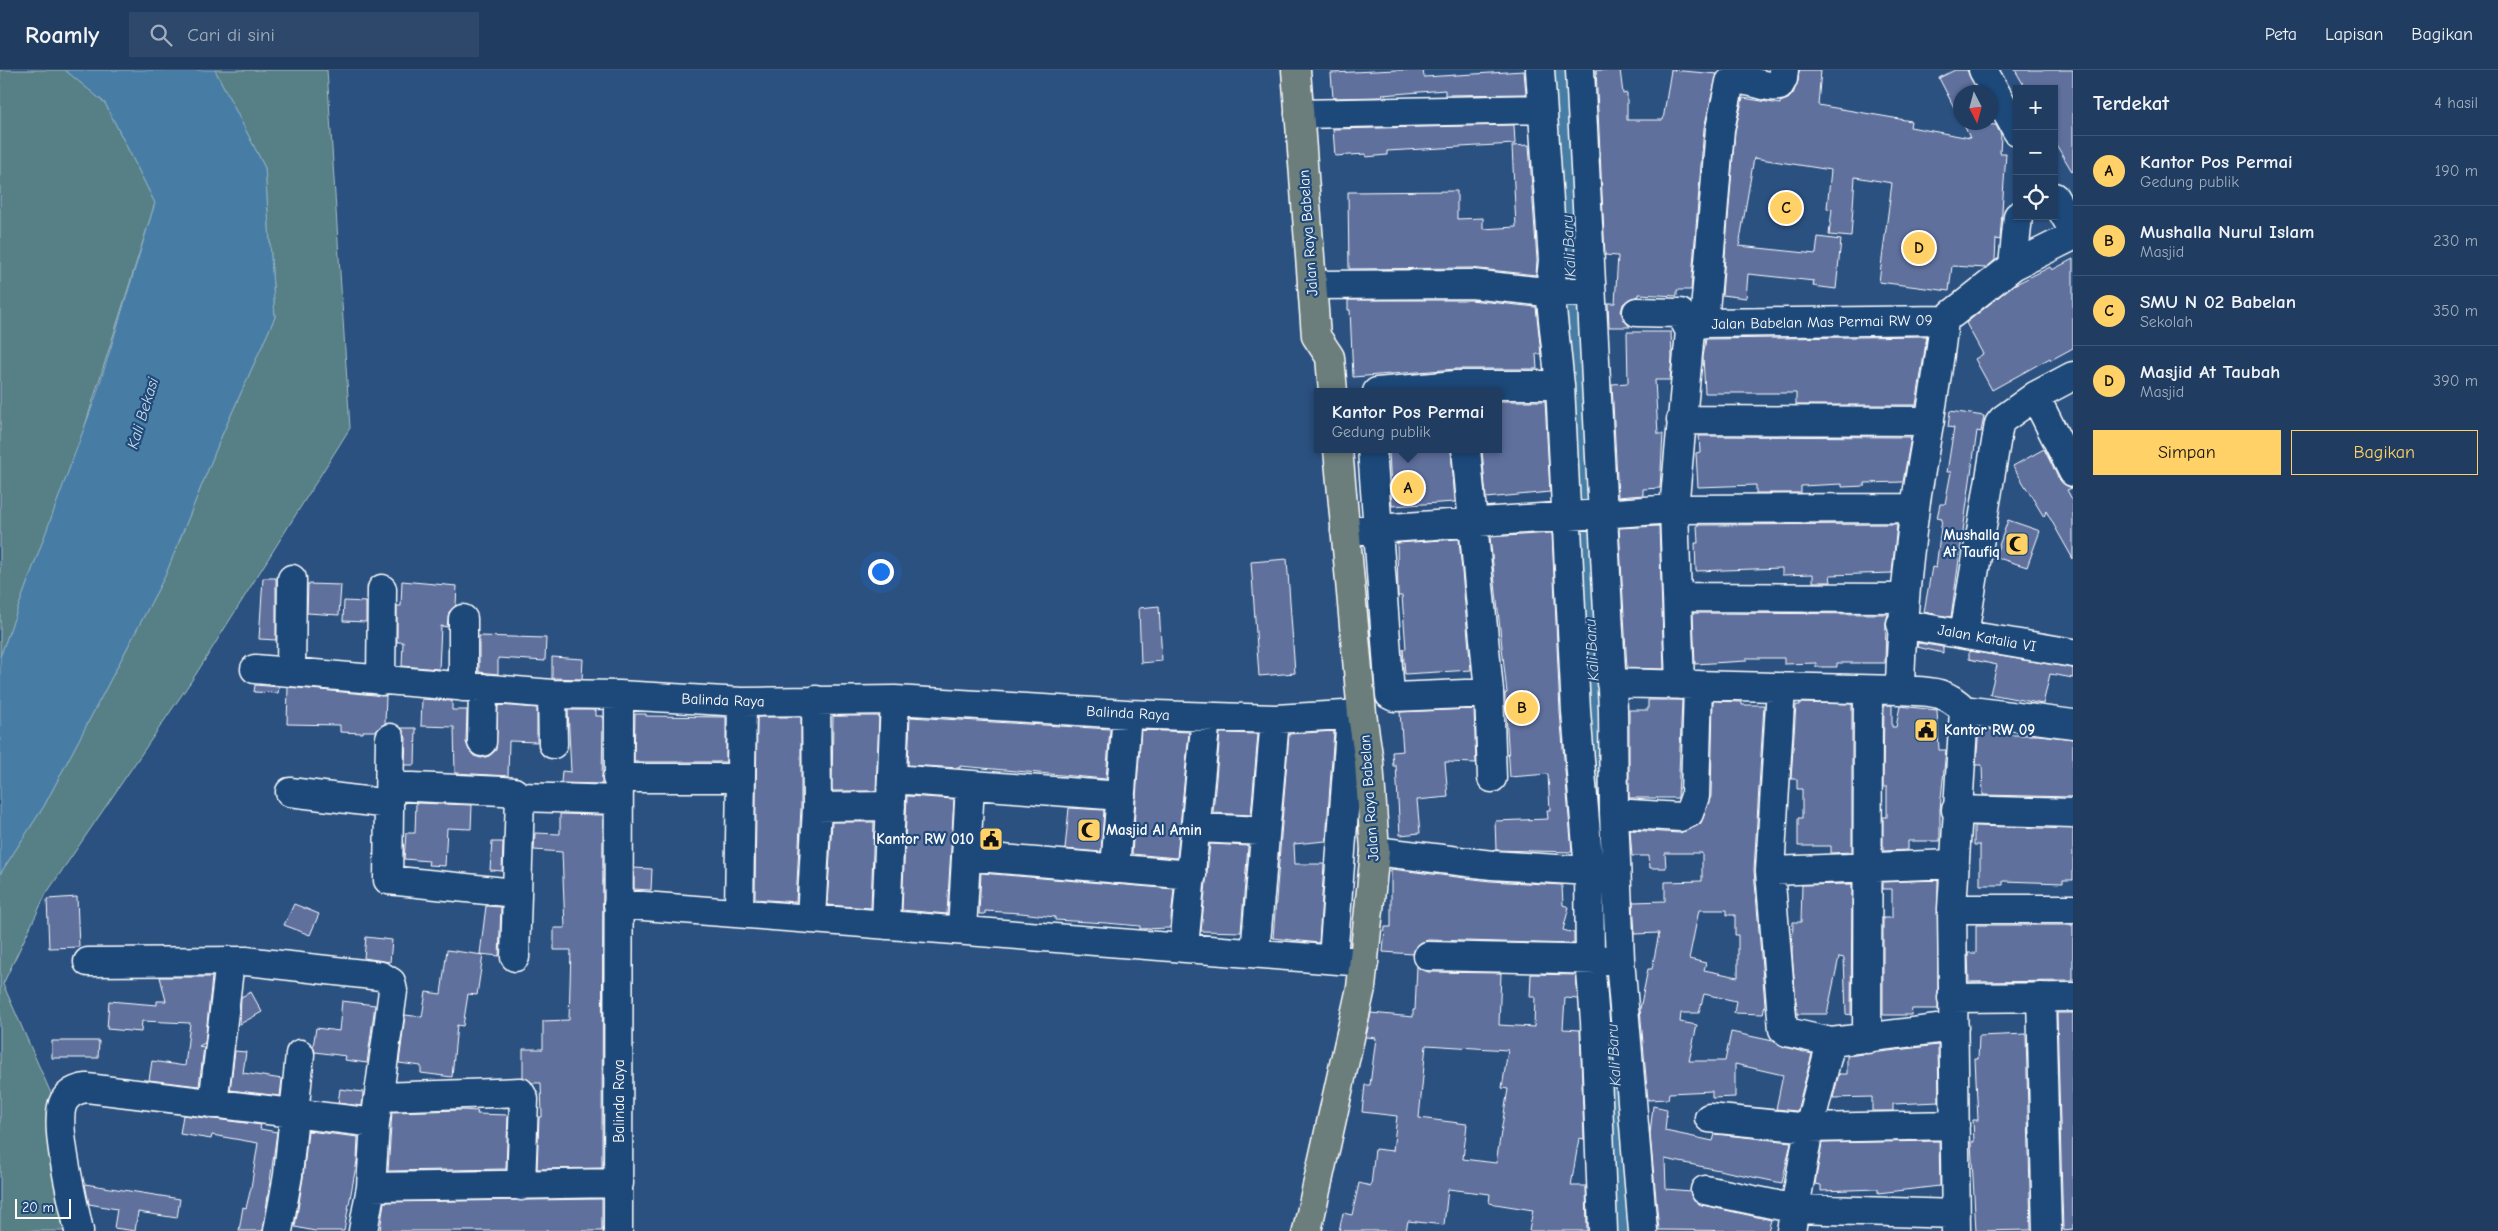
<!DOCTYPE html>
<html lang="id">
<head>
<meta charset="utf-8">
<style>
  :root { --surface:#203d61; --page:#2d486a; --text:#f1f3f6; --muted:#a2aebd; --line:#3d5676; --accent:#ffd166 }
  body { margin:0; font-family:"Comic Neue",sans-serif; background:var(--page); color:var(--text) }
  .controls { position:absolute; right:15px; top:15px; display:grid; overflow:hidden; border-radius:0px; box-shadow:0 1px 4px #0004 }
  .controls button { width:45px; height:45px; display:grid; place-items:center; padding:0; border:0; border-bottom:1px solid var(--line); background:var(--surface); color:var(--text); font:25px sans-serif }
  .compass { position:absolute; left:1953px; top:15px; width:45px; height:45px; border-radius:50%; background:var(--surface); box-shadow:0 1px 4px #0004; rotate:174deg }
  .scale { position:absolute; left:15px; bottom:12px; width:56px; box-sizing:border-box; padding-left:5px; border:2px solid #fff; border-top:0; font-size:14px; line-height:18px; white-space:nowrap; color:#fff; -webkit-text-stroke:4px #1f4a7a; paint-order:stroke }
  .you { position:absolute; left:880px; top:501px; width:18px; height:18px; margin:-12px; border:4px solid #fff; border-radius:50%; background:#1a73e8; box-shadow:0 0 0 8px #1a73e833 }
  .badge { display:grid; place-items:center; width:32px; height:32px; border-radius:50%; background:var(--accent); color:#111; font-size:16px; font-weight:700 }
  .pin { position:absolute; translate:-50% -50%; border:2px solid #fff; box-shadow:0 1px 5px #0006 }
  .popup { position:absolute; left:1314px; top:318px; width:188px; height:65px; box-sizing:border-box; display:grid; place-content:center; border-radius:0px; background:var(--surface); filter:drop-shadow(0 1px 4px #0005); font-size:16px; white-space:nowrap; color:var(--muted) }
  .popup b { font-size:19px; color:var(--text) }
  .popup::after { content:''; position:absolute; left:50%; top:100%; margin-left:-10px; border:10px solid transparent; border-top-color:var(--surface) }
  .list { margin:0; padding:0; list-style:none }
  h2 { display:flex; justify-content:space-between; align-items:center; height:65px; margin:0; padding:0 20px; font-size:21px }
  h2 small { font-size:16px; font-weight:400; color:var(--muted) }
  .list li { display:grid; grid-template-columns:32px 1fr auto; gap:15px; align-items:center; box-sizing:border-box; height:70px; padding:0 20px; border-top:1px solid var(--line) }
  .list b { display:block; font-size:19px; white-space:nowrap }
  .list p { margin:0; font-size:16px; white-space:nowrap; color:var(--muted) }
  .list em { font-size:16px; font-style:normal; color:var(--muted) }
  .actions { display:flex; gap:10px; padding:15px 20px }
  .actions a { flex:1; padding:11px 0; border:1px solid var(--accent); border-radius:0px; text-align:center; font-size:18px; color:var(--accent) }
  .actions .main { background:var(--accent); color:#111 }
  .icon { flex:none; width:28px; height:28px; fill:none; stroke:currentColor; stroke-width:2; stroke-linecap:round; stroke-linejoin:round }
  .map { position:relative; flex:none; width:2073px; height:1161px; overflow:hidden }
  header { display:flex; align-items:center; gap:30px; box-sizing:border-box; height:70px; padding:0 25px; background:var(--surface); border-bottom:1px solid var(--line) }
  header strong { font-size:24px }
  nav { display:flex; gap:28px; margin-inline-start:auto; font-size:18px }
  .search { width:350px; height:45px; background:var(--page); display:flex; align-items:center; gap:12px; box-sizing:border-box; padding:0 18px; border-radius:0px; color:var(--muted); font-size:19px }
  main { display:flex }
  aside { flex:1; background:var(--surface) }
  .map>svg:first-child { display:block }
  .green { fill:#567f86; stroke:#aabfc2 }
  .water { fill:#477da4; stroke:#91b1c8 }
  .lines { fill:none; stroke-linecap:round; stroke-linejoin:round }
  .river { stroke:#477da4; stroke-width:34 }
  .building { fill:#5e709d; stroke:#fff; fill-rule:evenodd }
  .minor-casing { stroke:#fff; stroke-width:31 }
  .major-casing { stroke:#fff; stroke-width:31 }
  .minor { stroke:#1f4a7a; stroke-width:28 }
  .major { stroke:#6c7e7c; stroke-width:28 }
  .labels { text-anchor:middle; stroke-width:4.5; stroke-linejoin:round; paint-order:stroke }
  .street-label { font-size:15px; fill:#fff; stroke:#1f4a7a }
  .poi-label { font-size:15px; font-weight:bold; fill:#fff; stroke:#1f4a7a; text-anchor:end }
  .water-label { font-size:16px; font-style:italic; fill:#d1dee8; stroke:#1f4a7a }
</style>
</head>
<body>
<header>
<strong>Roamly</strong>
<div class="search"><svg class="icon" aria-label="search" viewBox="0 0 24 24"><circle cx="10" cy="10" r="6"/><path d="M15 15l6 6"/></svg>Cari di sini</div>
<nav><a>Peta</a><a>Lapisan</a><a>Bagikan</a></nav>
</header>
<main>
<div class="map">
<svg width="2073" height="1161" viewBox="0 0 2073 1161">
  <rect width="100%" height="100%" fill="#2b5181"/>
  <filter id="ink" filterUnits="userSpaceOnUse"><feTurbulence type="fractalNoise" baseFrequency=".02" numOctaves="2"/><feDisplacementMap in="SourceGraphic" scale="10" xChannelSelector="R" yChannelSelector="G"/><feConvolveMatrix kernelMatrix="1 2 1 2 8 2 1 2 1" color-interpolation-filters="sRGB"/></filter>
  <g filter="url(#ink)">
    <!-- green -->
    <path class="green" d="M0,0H65L105,33L155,133L83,362L0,587Z
      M215,0H327L350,358L196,604L46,824L3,914L60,1044L80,1161H0V804L44,736L165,506L222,365L275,247L265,98Z"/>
    <!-- water -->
    <path class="water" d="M65,0H215L265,98L275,247L222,365L165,506L44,736L0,804V587L96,326L155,133L105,33Z"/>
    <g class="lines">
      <!-- river -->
      <path class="river" d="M1558,0L1603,778
        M1610,916L1621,1161"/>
    </g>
    <!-- building -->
    <path class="building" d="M1396,0H1423L1424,7L1524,1L1526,24L1445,25V20L1382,25L1383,27L1333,28L1331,3Z
      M1596,0H1620L1623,24L1627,23V50H1663L1671,0L1717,4L1704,58L1691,220H1677V226L1639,224V226L1629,229L1623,234L1621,242L1624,250L1630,257H1609L1608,233H1615L1618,186L1605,185Z
      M1799,0H1821L1818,35L1911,51L1910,57L1970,68L1963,53L1996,55L2001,65L2000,83H2006L2000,170L1996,169L1995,190L1986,198L1952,196L1949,221L1879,212L1892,113L1855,107L1851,167L1829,165L1832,139L1827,138L1831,100L1754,88L1739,176L1816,184L1818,167L1841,170L1836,219L1813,216L1814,211L1748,204L1746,228L1722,225L1735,61L1743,28L1780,34V32L1788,29L1793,24L1798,11Z
      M1955,0H1967L1978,22H1960V49L1939,8Z
      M2015,0H2073V103L2054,71V19H2026Z
      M1514,55L1515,74L1387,81V85L1366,87V84L1335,86L1333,59Z
      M1529,75L1537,190L1536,205L1471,198L1349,199L1348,122L1457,121V149L1483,148V159L1516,157L1512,76Z
      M2073,189V278L2051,290L2050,288L1992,320L1975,289L1983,284L1966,253L2012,216L2050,197L2052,200Z
      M1348,230H1470L1536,237L1541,284H1536L1537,299H1456L1353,307L1350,240H1348Z
      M1627,262H1671L1672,288L1670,310H1655L1658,364H1663L1660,418L1643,419V425L1618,427L1612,314L1628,313Z
      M1927,266L1916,335H1796V323H1705L1703,287L1706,269Z
      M1498,331H1545L1550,422L1486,428L1482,379H1498Z
      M1950,341L1984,346L1981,362L1977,361L1951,547L1924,542L1932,497L1936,498L1942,449L1937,448L1940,434H1945L1951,402H1947L1954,358L1948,357Z
      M1699,366L1911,367L1903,412L1865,413V416L1842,417V414L1801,416V423H1756V415L1698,417L1696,383L1700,382Z
      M1423,379H1451L1455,432L1392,436L1389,382Z
      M2044,379L2059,409L2065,415L2072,418L2067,420L2073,431V489L2046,441L2044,447L2013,396Z
      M2008,450L2040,461L2027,497L1995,487Z
      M1897,454L1892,503L1830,505L1831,512H1813V504L1782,505V498L1696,501L1695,473H1698L1697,455Z
      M1659,456L1664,599L1627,598L1619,458Z
      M1552,463L1560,642L1572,782L1496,780L1495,751L1548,749L1547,740H1550L1548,704L1510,707L1505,628V623H1507L1490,467Z
      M1459,469L1471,600L1405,604L1403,579H1406L1402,526H1398L1397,473Z
      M1287,489L1295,603L1259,606L1251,492Z
      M263,508H276V570L259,569Z
      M402,511L457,516L456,535L449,542L447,557L441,556L439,599L402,596L403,572H397V536H401Z
      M308,514L341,515L339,545L307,543Z
      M344,531L366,532V552L343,551Z
      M1159,536L1162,591L1141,593L1139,538Z
      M1693,543L1888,544L1886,552L1885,593H1837V597H1816V593L1784,594V588H1746V591L1695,594Z
      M479,566L546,568L545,591L498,588V604L479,602Z
      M1918,573L1943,577V583L1917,577Z
      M1969,581L2073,598V608L2050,604L2043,634L1990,624L1997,595L1969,589Z
      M552,587L583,589L582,609L552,608Z
      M255,615L279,617L278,623L254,622Z
      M288,617L386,626L385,654L376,661H363V663L340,662V655L287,654Z
      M422,629L452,631V640H467L466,672L469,680L474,686L481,688L489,686L496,680L498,635L537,638V672L509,671L508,706L455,703L454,657L421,656Z
      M1648,630H1682L1678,728H1629V640H1648Z
      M1713,631L1742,632V635H1764L1754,800L1765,934L1763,944L1734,943L1736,931L1704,924L1699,943H1681L1680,952L1697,955L1689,991H1725L1731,962L1773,971L1784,977L1812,984L1797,1041L1776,1039L1783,1005L1735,994V1027L1712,1028V1021L1669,1023L1668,1029L1648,1030L1640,939L1648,899H1652L1659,863L1635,864L1633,832L1665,831V812L1702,811V783H1665L1666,798H1650L1649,786H1632L1630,760L1680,763L1701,753L1711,726ZM1699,840H1727V845H1735V865H1738V907L1704,900L1706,893L1689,889Z
      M1800,633L1852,634V782L1831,783V776H1798V748H1802V719H1797V709H1791L1796,635H1800Z
      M1884,635H1892V657H1896L1900,636L1937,640L1939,680H1946L1940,739V771H1908V780L1883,781V747H1887V717H1883Z
      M1474,639L1476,693L1445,692L1448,727L1417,730L1420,763L1400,765L1396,696H1393L1392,682L1403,681L1400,642Z
      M568,640H596V646H603L602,714L561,713L562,701L571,702Z
      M635,644H646V646L726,647V692H634Z
      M833,646H879L876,721H832Z
      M757,647H801V737L796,832L755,829Z
      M910,647L1110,659L1106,709L960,696V698L908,695Z
      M401,658H416L415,695H405L406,668Z
      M1979,658L2006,661V665H2038L2073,669V727L1983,725L1982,695H1976Z
      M1141,660L1189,662L1177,788L1132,784Z
      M1334,661L1326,771L1294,774L1295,794H1324L1319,873L1273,868L1289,664Z
      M1220,663L1258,664L1251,745L1213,743Z
      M907,726L954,729L947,844L902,840Z
      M416,733L472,735L471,759L447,758L445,796L428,795L429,791L404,789L406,763H415Z
      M1069,738L1104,740L1101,782L1065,779Z
      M560,744L603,745L602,1098L537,1099L539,1047H542L541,1013H532L523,1007V979H543V951L569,950L571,880H554V858H565L562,782L534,780L535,763L560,764Z
      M832,752H874L871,838L827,835Z
      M1974,756L2073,759V810H2063V813L2003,811V815H1980V775H1974Z
      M983,762L999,763L998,773L983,772Z
      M492,772H503L502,801L490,800Z
      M1210,774L1248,776L1241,862L1201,861Z
      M634,798L652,799L651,820L634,819Z
      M1391,799L1490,811L1562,815L1563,835L1569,837L1563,860L1574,863V874L1428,870L1420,873L1413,884L1383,882L1385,857H1391Z
      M981,803L1174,819L1170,858L1140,859V856L1106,853L1055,850V847L1021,843L985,841V844H979Z
      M1938,810V939H1912L1911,945H1883V848H1892V819H1883V812Z
      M1852,814L1851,945L1846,944L1844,888L1839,887L1827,944H1797L1792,883L1793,852H1801L1802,815Z
      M77,827L79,877L49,878L47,829Z
      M294,834L319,844L310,865L284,855Z
      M486,836L501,837L499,886L480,884Z
      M1976,855H2073V911L1969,912L1968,883H1976Z
      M366,867L392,870L390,892L364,888Z
      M447,880L483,885L477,925L468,924L463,956L457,955L452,1007L421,1003V996L399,993L405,945L422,947L426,922L441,924Z
      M1417,896L1428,902L1501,903L1499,955L1534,957L1535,927H1530L1531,904L1576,905L1578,929L1565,928L1563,959L1580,960L1584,1069L1579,1068L1571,1116H1586L1587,1161H1529L1533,1140L1489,1133L1490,1124L1448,1119L1444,1155L1408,1151L1406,1161H1339L1343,1143L1352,1145L1359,1113L1371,1116L1375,1079L1393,1081L1397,1046L1362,1042L1365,1015H1370L1376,968L1366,967L1371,943L1413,947V940H1415ZM1426,975L1508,980L1502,1018L1508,1019L1496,1093L1463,1089L1467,1054L1419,1048Z
      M160,907H212L205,973L199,976L204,977L199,1016L149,1010L152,991L185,996L190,953L142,951L141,962L107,959L109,931L157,935V931H166Z
      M251,922L262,942L240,954L241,927Z
      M342,931L375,935L367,993L345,990L346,986L315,982L313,977L316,958L339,961Z
      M2057,943H2073V1159L2063,1160Z
      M2026,964L2031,1160L1976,1161L1971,1072H1974L1973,1050H1978L1975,989H1978L1979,966Z
      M52,971H99L98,988H52Z
      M1938,975L1939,1032L1893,1034V1041H1872V1027L1833,1028L1839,1004H1847V986Z
      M235,981L246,982L243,1003L282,1009L280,1026L230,1020Z
      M340,1019L363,1022L362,1036L338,1033Z
      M1653,1036L1667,1039L1665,1061L1713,1071L1715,1064L1791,1072L1782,1113L1665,1089L1666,1119L1690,1121L1694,1131L1702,1135L1771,1150L1768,1161L1659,1160L1650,1064Z
      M461,1040L478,1041L477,1044L508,1045L506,1099L388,1101L392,1042Z
      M183,1045L261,1055L260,1059L277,1062L263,1161H239L243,1137L246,1138L251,1118L258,1073L212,1065L211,1069L180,1064Z
      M308,1061L358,1067L357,1091L344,1161H315L295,1157L303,1108Z
      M1939,1071L1940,1116L1878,1123V1119L1821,1121V1115L1815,1114L1822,1073Z
      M85,1114L180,1129L177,1148L138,1142L135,1161L114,1158L117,1139L89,1134Z
      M602,1129V1161H380L384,1132Z"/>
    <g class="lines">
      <!-- minor casing -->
      <g class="minor-casing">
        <path id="minor" d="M1540,0L1553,190L1550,221L1560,315L1576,641L1589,801L1590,889L1595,951L1603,1161
          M1580,0L1613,639L1614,743L1620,890L1643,1161
          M1983,0L2017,61
          M1299,44L1542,39
          M2054,127L2073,160
          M2013,196L2018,146
          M1312,215L1471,214L1555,223L1590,221
          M1637,242L1680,243L1690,261
          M1952,244L2013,196L2073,166
          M1704,253L1720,59L1730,12C1745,5 1763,19 1779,16L1783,9L1784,0
          M1377,322L1456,315H1560
          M2035,326L2073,402
          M1681,350L1930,351
          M1372,379L1390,625L1394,627L1489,623
          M1466,379L1489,621L1492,708
          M1345,461L1674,439L1915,438
          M1677,527L1904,528
          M1901,554L2073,583
          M1964,564L1999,354L2003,349L2035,326L2073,306
          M255,599L552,624L619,625
          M291,602L292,509
          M381,611L382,519
          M1611,613L1900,620C1927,622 1945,619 1964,640L2073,654
          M1680,615L1674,439L1690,261L1697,255L1704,253L1944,250C1938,313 1924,376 1915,438C1907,499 1901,559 1900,620
          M463,617V549
          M1781,617L1770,801L1783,959L1787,962L1831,972L1954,957
          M552,624L553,674
          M390,668L388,810L516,823
          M482,672L483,618
          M617,708H741
          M892,709L1121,726
          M390,716L503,721L514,722L520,727L618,730
          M290,722L389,734
          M817,737L891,736
          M1956,740L2073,743
          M1614,743L1680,747L1689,743L1695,726L1698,615
          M1196,758L1265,761
          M1375,781L1492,795L1589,801
          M966,786L1192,805
          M1115,799L1127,644
          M1770,801L1953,794
          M618,834L1364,892
          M1952,839H2073
          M739,843L742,632
          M811,849L817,737L816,630
          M886,855L895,630
          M962,860L970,715
          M1184,877L1206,647
          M1255,883L1275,649
          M1428,886L1609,890
          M515,887L520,727
          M1333,889L1351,646
          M88,892L246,891L381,906L391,912L393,921L375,1053L371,1117L363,1161
          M2041,927L2047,1161
          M1952,928L2073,927
          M1867,969L1868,620
          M380,1027L520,1022L524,1029L521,1116
          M213,1034L230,891
          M1709,1048L1809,1058L1955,1055
          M371,1117L619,1113
          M1705,1120L1796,1139L1956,1144
          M79,1161C74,1135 52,1052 64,1031C69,1023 77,1019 87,1018L375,1053
          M278,1161L288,1105L300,984
          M618,1161L619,625L742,632L895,630L1127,644L1275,649L1362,644
          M1791,1161L1809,1058L1831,972
          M1956,1161L1952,839L1964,640"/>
      </g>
      <!-- major casing -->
      <g class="major-casing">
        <path id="major" d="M1296,0L1316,266L1330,287L1333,322
          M1307,1161L1361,918L1375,781L1369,692L1362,644L1338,379"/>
      </g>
      <!-- minor -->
      <use href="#minor" class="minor"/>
      <!-- major -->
      <use href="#major" class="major"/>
    </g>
  </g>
  <!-- icons -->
  <defs>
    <g id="mosque-square" transform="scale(1.25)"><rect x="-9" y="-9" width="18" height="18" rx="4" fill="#ffd166" stroke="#1f4a7a"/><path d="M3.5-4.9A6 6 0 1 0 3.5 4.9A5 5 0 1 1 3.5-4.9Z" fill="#111"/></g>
    <g id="civic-square" transform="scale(1.25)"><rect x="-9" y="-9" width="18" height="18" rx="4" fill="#ffd166" stroke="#1f4a7a"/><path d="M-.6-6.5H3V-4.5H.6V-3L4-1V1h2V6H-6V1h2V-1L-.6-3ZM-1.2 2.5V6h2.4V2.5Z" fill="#111"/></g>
  </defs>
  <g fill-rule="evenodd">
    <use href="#mosque-square" x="2017" y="474"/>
    <use href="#civic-square" x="1926" y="660"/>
    <use href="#mosque-square" x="1089" y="760"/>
    <use href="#civic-square" x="991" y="769"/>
  </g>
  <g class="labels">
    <!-- street labels -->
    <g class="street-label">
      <text transform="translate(1308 163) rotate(-94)" y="5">Jalan Raya Babelan</text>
      <text transform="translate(1822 252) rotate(-1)" y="5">Jalan Babelan Mas Permai RW 09</text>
      <text transform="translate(1987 568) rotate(10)" y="5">Jalan Katalia VI</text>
      <text transform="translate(723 630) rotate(2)" y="5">Balinda Raya</text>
      <text transform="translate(1128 643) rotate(3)" y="5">Balinda Raya</text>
      <text transform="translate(1369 728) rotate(-94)" y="5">Jalan Raya Babelan</text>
      <text transform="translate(619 1031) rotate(-90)" y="5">Balinda Raya</text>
    </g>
    <!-- poi labels -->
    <g class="poi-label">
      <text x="2000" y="470">Mushalla<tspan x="2000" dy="17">At Taufiq</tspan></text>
      <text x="1944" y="665" text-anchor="start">Kantor RW 09</text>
      <text x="1106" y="765" text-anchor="start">Masjid Al Amin</text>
      <text x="974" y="774">Kantor RW 010</text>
    </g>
    <!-- water labels -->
    <g class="water-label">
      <text transform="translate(1568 176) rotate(-93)" y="6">Kali Baru</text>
      <text transform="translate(142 343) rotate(-73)" y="6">Kali Bekasi</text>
      <text transform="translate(1591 580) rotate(-93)" y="6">Kali Baru</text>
      <text transform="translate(1613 985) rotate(-93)" y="6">Kali Baru</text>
    </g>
  </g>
</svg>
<div class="controls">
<button>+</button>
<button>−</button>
<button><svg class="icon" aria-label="locate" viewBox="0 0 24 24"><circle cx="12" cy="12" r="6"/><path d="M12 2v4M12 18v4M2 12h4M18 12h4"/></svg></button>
</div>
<svg class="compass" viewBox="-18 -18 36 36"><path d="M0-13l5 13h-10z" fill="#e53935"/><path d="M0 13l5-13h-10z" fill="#a2aebd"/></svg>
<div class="scale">20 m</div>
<div class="you"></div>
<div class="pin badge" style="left:1408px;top:418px">A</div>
<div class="popup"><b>Kantor Pos Permai</b>Gedung publik</div>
<div class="pin badge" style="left:1522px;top:638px">B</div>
<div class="pin badge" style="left:1786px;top:138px">C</div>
<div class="pin badge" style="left:1919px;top:178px">D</div>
</div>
<aside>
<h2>Terdekat<small>4 hasil</small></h2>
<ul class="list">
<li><span class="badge">A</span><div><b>Kantor Pos Permai</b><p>Gedung publik</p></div><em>190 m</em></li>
<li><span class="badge">B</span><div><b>Mushalla Nurul Islam</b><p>Masjid</p></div><em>230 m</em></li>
<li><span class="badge">C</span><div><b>SMU N 02 Babelan</b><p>Sekolah</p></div><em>350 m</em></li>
<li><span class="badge">D</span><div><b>Masjid At Taubah</b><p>Masjid</p></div><em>390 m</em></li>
</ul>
<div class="actions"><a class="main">Simpan</a><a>Bagikan</a></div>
</aside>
</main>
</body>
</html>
